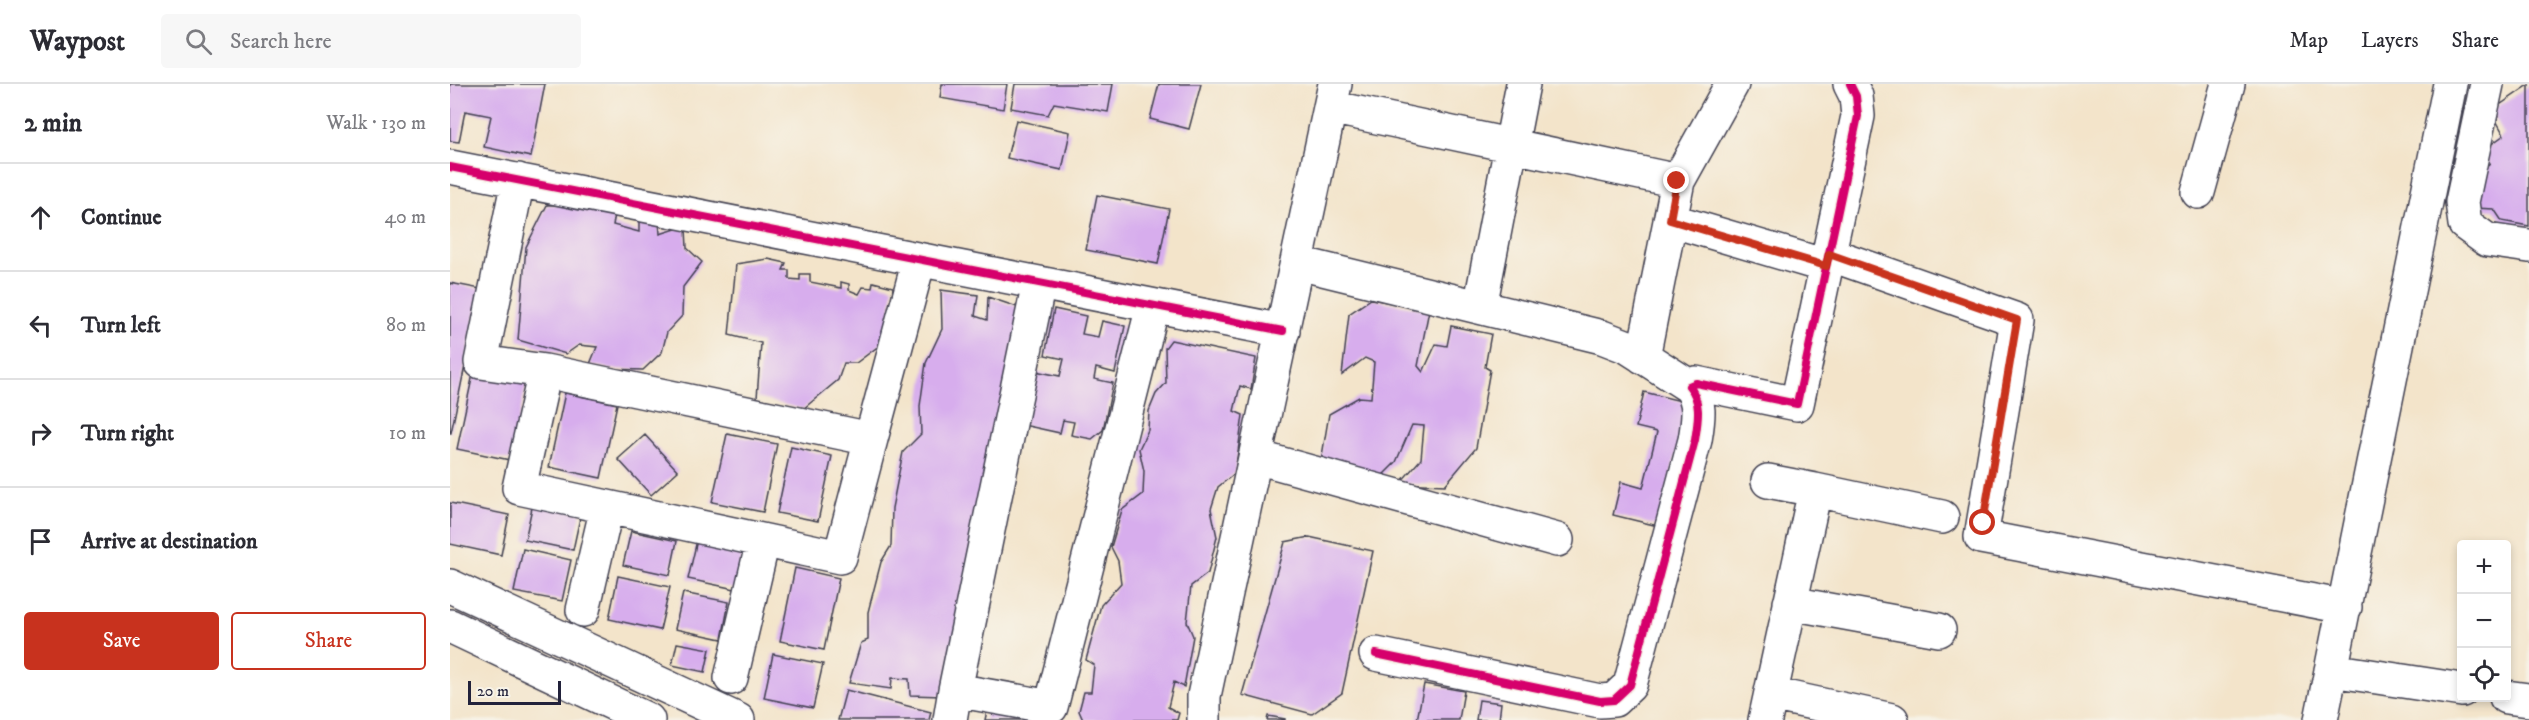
<!DOCTYPE html>
<html lang="en">
<head>
<meta charset="utf-8">
<style>
  :root { --surface:#fff; --page:#f7f7f7; --text:#2b2b33; --muted:#7c7c81; --line:#e1e1e2; --accent:#c8321e }
  body { margin:0; font-family:"IM FELL DW Pica",serif; background:var(--page); color:var(--text) }
  .controls { position:absolute; right:18px; bottom:18px; display:grid; overflow:hidden; border-radius:6px; box-shadow:0 3px 9px #0003 }
  .controls button { width:54px; height:54px; display:grid; place-items:center; padding:0; border:0; border-bottom:2px solid var(--line); background:var(--surface); color:var(--text); font:30px sans-serif }
  .scale { position:absolute; left:18px; bottom:15px; width:93px; box-sizing:border-box; padding-left:6px; border:3px solid #22223b; border-top:0; font-size:16px; line-height:21px; white-space:nowrap; color:#22223b; -webkit-text-stroke:4px #f7f3e8; paint-order:stroke }
  .stop { position:absolute; width:18px; height:18px; margin:-14px; border:4px solid #c8321e; border-radius:50%; background:#fff }
  .stop.end { background:#c8321e; border-color:#fff; box-shadow:0 2px 6px #0008 }
  .list { margin:0; padding:0; list-style:none }
  h2 { display:flex; justify-content:space-between; align-items:center; height:78px; margin:0; padding:0 24px; font-size:26px }
  h2 small { font-size:20px; font-weight:400; color:var(--muted) }
  .list li { display:grid; grid-template-columns:39px 1fr auto; gap:18px; align-items:center; box-sizing:border-box; height:108px; padding:0 24px; border-top:2px solid var(--line) }
  .list b { display:block; font-size:22px; white-space:nowrap }
  .list em { font-size:20px; font-style:normal; color:var(--muted) }
  .actions { display:flex; gap:12px; padding:18px 24px }
  .actions a { flex:1; padding:14px 0; border:2px solid var(--accent); border-radius:6px; text-align:center; font-size:21px; color:var(--accent) }
  .actions .main { background:var(--accent); color:#fff }
  .icon { flex:none; width:33px; height:33px; fill:none; stroke:currentColor; stroke-width:2; stroke-linecap:round; stroke-linejoin:round }
  .map { position:relative; flex:none; width:2079px; height:636px; overflow:hidden }
  header { display:flex; align-items:center; gap:36px; box-sizing:border-box; height:84px; padding:0 30px; background:var(--surface); border-bottom:2px solid var(--line) }
  header strong { font-size:28px }
  nav { display:flex; gap:33px; margin-inline-start:auto; font-size:21px }
  .search { width:420px; height:54px; background:var(--page); display:flex; align-items:center; gap:15px; box-sizing:border-box; padding:0 21px; border-radius:6px; color:var(--muted); font-size:22px }
  main { display:flex }
  aside { flex:1; background:var(--surface) }
  .map>svg:first-child { display:block }
  .building { fill:#d7aded }
  .lines { fill:none; stroke-linecap:round; stroke-linejoin:round }
  .minor-casing { stroke:#413f50; stroke-width:36 }
  .minor { stroke:#fff; stroke-width:33 }
  .cycleway-casing { stroke:#f7f3e8; stroke-width:11 }
  .cycleway { stroke:#d6006c; stroke-width:8 }
  .route { stroke:#c8321e; stroke-width:8 }
</style>
</head>
<body>
<header>
<strong>Waypost</strong>
<div class="search"><svg class="icon" aria-label="search" viewBox="0 0 24 24"><circle cx="10" cy="10" r="6"/><path d="M15 15l6 6"/></svg>Search here</div>
<nav><a>Map</a><a>Layers</a><a>Share</a></nav>
</header>
<main>
<aside>
<h2>2 min<small>Walk · 130 m</small></h2>
<ul class="list">
<li><svg class="icon" aria-label="ahead" viewBox="0 0 24 24"><path d="M12 20V5M6 11l6-6 6 6"/></svg><div><b>Continue</b></div><em>40 m</em></li>
<li><svg class="icon" aria-label="left" viewBox="0 0 24 24"><path d="M17 20v-9H6M10 6l-5 5 5 5"/></svg><div><b>Turn left</b></div><em>80 m</em></li>
<li><svg class="icon" aria-label="right" viewBox="0 0 24 24"><path d="M7 20v-9h11M14 6l5 5-5 5"/></svg><div><b>Turn right</b></div><em>10 m</em></li>
<li><svg class="icon" aria-label="arrive" viewBox="0 0 24 24"><path d="M6 21V4h12l-3 4 3 4H6"/></svg><div><b>Arrive at destination</b></div></li>
</ul>
<div class="actions"><a class="main">Save</a><a>Share</a></div>
</aside>
<div class="map">
<svg width="2079" height="636" viewBox="0 0 2079 636">
  <rect width="100%" height="100%" fill="#f7f3e8"/>
  <filter id="ink" filterUnits="userSpaceOnUse"><feTurbulence type="fractalNoise" baseFrequency=".0167" numOctaves="2"/><feDisplacementMap in="SourceGraphic" scale="12" xChannelSelector="R" yChannelSelector="G"/><feConvolveMatrix kernelMatrix="1 2 1 2 8 2 1 2 1" color-interpolation-filters="sRGB"/></filter>
  <filter id="wash" filterUnits="userSpaceOnUse"><feTurbulence type="fractalNoise" baseFrequency=".008" numOctaves="4" result="noise"/><feDisplacementMap in="SourceGraphic" scale="24" xChannelSelector="R" yChannelSelector="G"/><feGaussianBlur stdDeviation="1.35" result="paint"/><feColorMatrix in="noise" values="0 0 0 0 0 0 0 0 0 0 0 0 0 0 0 0 0 1.4 0 .05"/><feComposite in="paint" operator="in"/></filter>
  <g filter="url(#wash)">
    <rect width="100%" height="100%" fill="#f3e4ca"/>
    <g id="blocks">
      <!-- building -->
      <path class="building" d="M0,0H95L81,73L34,63L41,32L15,27L9,58L0,57Z
        M492,0H557L553,25L490,14Z
        M565,0H663L658,28L604,19L598,31L561,24Z
        M709,0H751L739,45L700,35Z
        M2079,1V142L2052,137L2044,125L2024,124L2027,89L2040,79L2032,67L2054,51L2041,27Z
        M566,36L620,48L612,86L557,74Z
        M647,111L719,125L708,180L636,166Z
        M129,120L166,125L163,141L189,148V136L209,137L210,150L229,144L236,145L237,164L252,178L233,203L232,232L217,248L212,268L193,286L159,285L140,280L147,263L129,261L116,270L68,256L76,163L97,121Z
        M318,175L336,179L333,186H339V195L350,196V190H360V198L391,204V198L399,200V206L409,210L413,203L422,204L423,198L443,203L438,255L406,279H394L388,296L353,325L307,314L311,259L279,251L286,180Z
        M0,199L31,205L1,349H0Z
        M491,206L528,211L525,232L537,236L538,213L576,226L492,612L460,611L459,595L442,594L441,605L399,599L411,559L418,556V528L431,478L441,462L442,424L453,368L471,350L470,322L476,279L492,245Z
        M921,215L979,226L968,282L973,288L986,260L997,262L1001,242L1041,250L1035,283L1040,286L1026,364L995,401L950,399L971,375L974,342L962,341L946,378L930,394L870,384L879,330L909,313L921,314L924,278L915,274L892,291L899,230Z
        M604,225L636,232L632,250L648,253L652,237L675,242L665,289L646,284L644,295L663,299L653,346L642,355L621,351L624,338L613,336L610,349L573,341L585,287L610,292L614,275L595,271Z
        M721,256L806,274L801,305L790,302L784,327L793,331L785,389L768,403L761,425L767,453L758,489L741,502L737,538L743,552L734,603L724,598L718,623L729,629L727,636H633L629,627L634,608H641L644,581L636,576L651,521L671,499L668,477L661,463L672,426L693,410L694,387L689,365L698,346L699,327L706,310L716,299L715,264Z
        M24,285L77,297L60,376L7,365Z
        M1194,308L1239,319L1208,442L1163,431L1171,398L1193,404L1207,348L1186,343Z
        M115,309L167,320L151,394L99,383Z
        M277,350L327,360L313,428L262,418Z
        M195,351L228,387L201,411L168,375Z
        M341,363L382,372L368,437L327,429Z
        M0,419L59,431L51,471L0,460Z
        M83,419L131,429L123,466L75,456Z
        M181,447L227,457L220,491L173,481Z
        M859,453L923,467L892,609L862,630L792,611L835,458Z
        M247,456L294,465L285,505L238,495Z
        M73,465L121,476L112,517L64,508Z
        M345,484L389,494L374,566L330,557Z
        M168,492L220,503L210,546L159,535Z
        M233,509L279,518L272,555L225,545Z
        M227,559L260,565L255,588L222,581Z
        M323,570L373,580L363,624L314,614Z
        M974,600L1014,607L1009,636H967Z
        M396,606L481,628L479,636H388Z
        M1029,616L1051,619L1049,636H1026Z
        M539,617L582,627L580,636H535Z
        M818,632L835,635V636H817Z"/>
    </g>
  </g>
  <g filter="url(#ink)">
    <use href="#blocks" fill-opacity="0" stroke="#413f50" stroke-width="1.5"/>
    <g class="lines">
      <!-- minor casing -->
      <g class="minor-casing">
        <path id="minor" d="M2037,0L2012,118L2015,140L2037,156L2079,162
          M880,23L1228,97
          M0,83L833,247
          M68,96L31,278L95,287L421,355L469,176
          M1748,108L1778,0
          M1220,136L1376,182
          M1379,170L1567,236L1531,453L1895,523
          M848,179L1152,253L1178,263L1239,302
          M589,199L505,606L601,623L703,222
          M1030,223L1073,0
          M1193,273L1228,97L1282,0
          M95,287L69,404L390,473L421,355
          M806,373L1107,456
          M1365,406L1492,433
          M0,502L288,636
          M1340,519L1489,546
          M133,526L157,423
          M0,542L198,636
          M926,570L1150,617L1164,616L1180,601L1245,356C1248,337 1252,317 1239,302L1246,299L1347,320L1408,32L1406,12L1400,0
          M1881,586L2012,606
          M281,594L313,457
          M1321,610L1442,636
          M2056,613L2079,616
          M500,636L505,606
          M754,636V612L885,0
          M1315,636L1365,406L1318,397
          M1871,636L2000,0"/>
      </g>
      <!-- minor -->
      <use href="#minor" class="minor"/>
      <!-- cycleway casing -->
      <g class="cycleway-casing">
        <path id="cycleway" d="M0,83L833,247
          M926,570L1150,617L1164,616L1180,601L1245,356C1248,337 1252,317 1239,302L1246,299L1347,320L1408,32L1406,12L1400,0"/>
      </g>
      <!-- cycleway -->
      <use href="#cycleway" class="cycleway"/>
    </g>
  </g>
  <g class="lines" filter="url(#ink)">
    <!-- route -->
    <path class="route" d="M1227,97L1220,136L1376,182L1379,170L1567,236L1533,439"/>
  </g>
</svg>
<div class="controls">
<button>+</button>
<button>−</button>
<button><svg class="icon" aria-label="locate" viewBox="0 0 24 24"><circle cx="12" cy="12" r="6"/><path d="M12 2v4M12 18v4M2 12h4M18 12h4"/></svg></button>
</div>
<div class="scale">20 m</div>
<div class="stop" style="left:1533px;top:439px"></div>
<div class="stop end" style="left:1227px;top:97px"></div>
</div>
</main>
</body>
</html>
